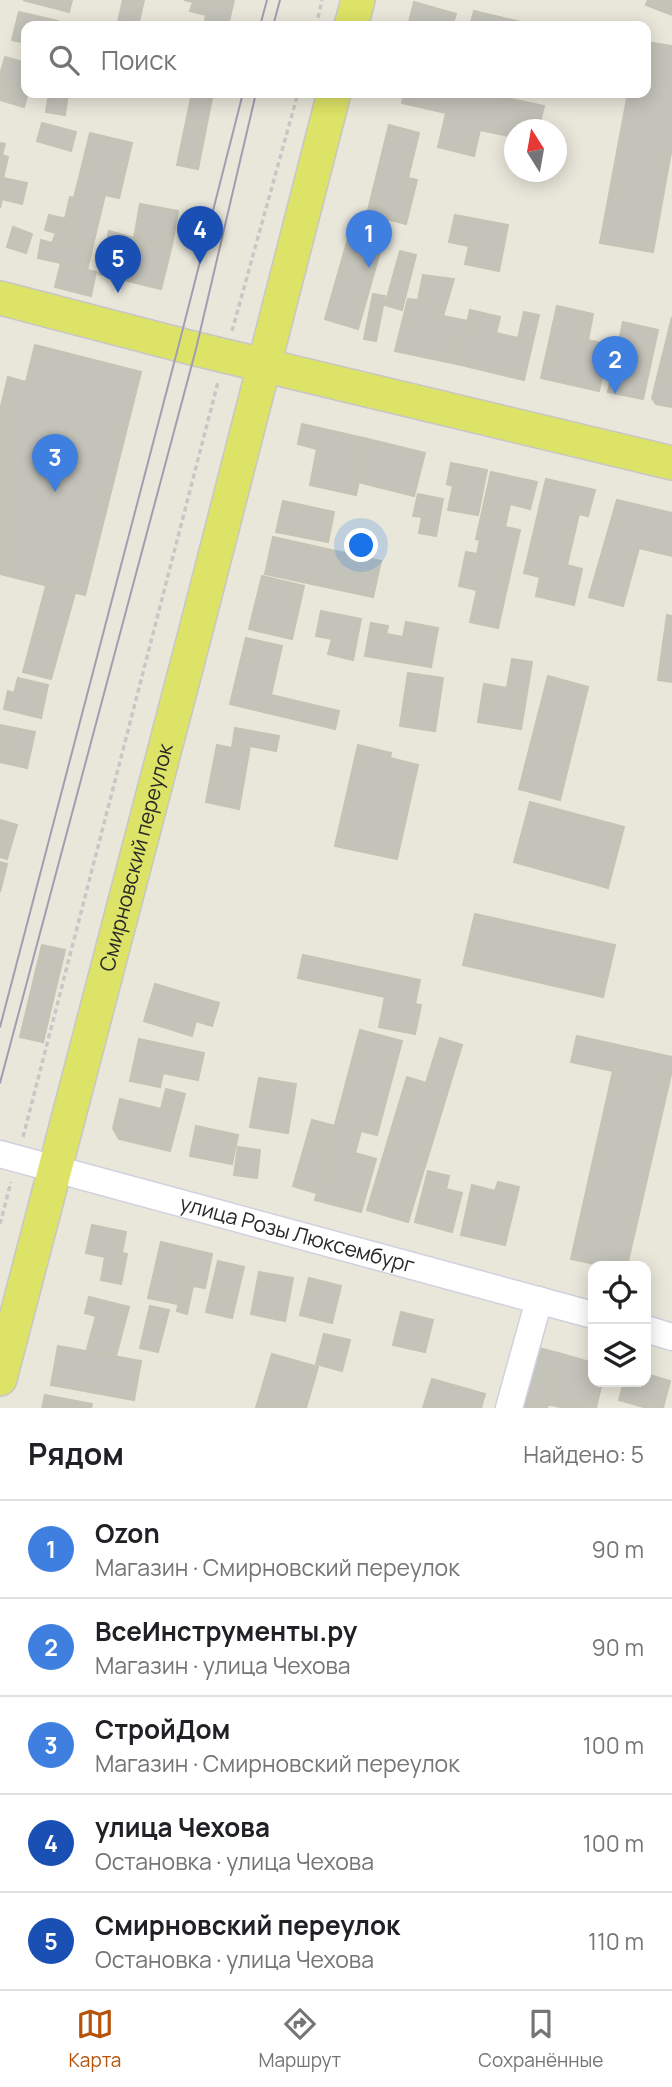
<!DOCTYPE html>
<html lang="ru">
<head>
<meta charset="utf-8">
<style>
  :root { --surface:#fff; --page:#f2f2f2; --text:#202124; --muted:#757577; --line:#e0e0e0; --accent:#b45309 }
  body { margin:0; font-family:Manrope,sans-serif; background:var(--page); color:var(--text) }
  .controls { position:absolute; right:21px; bottom:21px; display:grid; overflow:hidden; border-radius:14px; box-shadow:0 4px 18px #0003 }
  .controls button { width:63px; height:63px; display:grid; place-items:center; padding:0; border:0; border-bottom:2px solid var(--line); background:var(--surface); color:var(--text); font:35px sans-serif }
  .compass { position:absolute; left:504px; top:119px; width:63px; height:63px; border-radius:50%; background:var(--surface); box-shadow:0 4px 18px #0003; rotate:349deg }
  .you { position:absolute; left:362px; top:546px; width:24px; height:24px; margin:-18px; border:5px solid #fff; border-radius:50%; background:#1a73e8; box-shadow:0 0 0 10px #1a73e833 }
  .badge { display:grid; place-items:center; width:46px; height:46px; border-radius:50%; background:var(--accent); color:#fff; font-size:23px; font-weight:700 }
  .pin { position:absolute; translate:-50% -58px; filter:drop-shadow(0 2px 4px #0008) }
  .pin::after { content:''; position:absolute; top:37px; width:24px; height:21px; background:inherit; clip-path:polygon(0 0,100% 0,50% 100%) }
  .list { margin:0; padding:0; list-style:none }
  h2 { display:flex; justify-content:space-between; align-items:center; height:91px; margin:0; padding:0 28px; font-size:30px }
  h2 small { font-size:23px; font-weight:400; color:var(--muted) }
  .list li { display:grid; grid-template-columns:46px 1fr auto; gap:21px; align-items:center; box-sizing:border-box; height:98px; padding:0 28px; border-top:2px solid var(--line) }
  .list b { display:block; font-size:26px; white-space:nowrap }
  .list p { margin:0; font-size:23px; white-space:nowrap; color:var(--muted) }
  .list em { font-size:23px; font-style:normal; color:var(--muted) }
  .icon { flex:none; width:38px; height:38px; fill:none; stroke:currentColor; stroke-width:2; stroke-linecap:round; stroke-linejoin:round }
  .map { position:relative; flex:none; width:672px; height:1408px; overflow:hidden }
  .search { position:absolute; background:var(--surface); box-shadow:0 4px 18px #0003; left:21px; right:21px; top:21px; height:77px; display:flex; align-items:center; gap:18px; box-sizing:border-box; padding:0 24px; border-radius:14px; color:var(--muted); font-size:26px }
  .sheet { height:581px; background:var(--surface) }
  nav { display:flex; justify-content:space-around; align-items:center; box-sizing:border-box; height:98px; border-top:2px solid var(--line); background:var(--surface); font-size:19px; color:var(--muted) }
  nav a { display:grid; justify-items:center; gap:4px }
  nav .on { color:var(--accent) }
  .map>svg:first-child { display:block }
  .building { fill:#c4c3ba; stroke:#c4c3b4; stroke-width:2 }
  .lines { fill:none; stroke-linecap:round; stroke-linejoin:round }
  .minor-casing { stroke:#d1d0df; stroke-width:29 }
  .major-casing { stroke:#c7c7c7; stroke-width:36 }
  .path { stroke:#c7c7c7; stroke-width:3.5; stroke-dasharray:5 3.5; stroke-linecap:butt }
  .minor { stroke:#fff; stroke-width:26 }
  .major { stroke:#dde366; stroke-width:33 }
  .tram { stroke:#a09eb0; stroke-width:2 }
  .labels { text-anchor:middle; stroke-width:6; stroke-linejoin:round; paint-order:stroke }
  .street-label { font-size:21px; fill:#282828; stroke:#fff }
</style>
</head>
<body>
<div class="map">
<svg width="672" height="1408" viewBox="0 0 672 1408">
  <rect width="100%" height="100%" fill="#e9e7da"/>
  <!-- building -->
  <path class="building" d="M23,0H72L69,12Z
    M123,0H144L138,26H117Z
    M184,0H234L228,26H204L206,15L190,11L193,2Z
    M648,0H672V15L646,5Z
    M414,2L456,14L452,26H408Z
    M474,11L538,26H470Z
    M19,12L58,21L57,26H26V43L12,40Z
    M646,42L672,46V147L653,252L600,243L628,93H646Z
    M5,57L26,63L28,93L24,107L0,100V75Z
    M49,93H68L65,115L46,112Z
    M192,93H213L198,169L177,165Z
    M404,93H483L544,106L538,130H514V137L480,130L474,156L438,147L446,113L402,103Z
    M42,123L76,132L71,151L37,141Z
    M389,125L419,133L408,178L417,180L406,224L367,214Z
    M90,133L132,143L119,198L105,195L87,270L61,263L72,220L65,219L70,197L74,198Z
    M0,143L5,144L2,155L8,157L3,178L27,183L22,204L2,199L0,208Z
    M140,204L178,211L172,245L134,238Z
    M49,215L72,220L61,263L38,258L41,240L52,243L56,233L45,230Z
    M455,215L508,225L499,271L465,264L469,246L449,242Z
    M13,227L32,234L26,253L7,247Z
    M351,228L384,238L358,329L325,319Z
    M109,231L134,238L172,245L161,289L99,274Z
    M400,251L416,255L402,310L385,305Z
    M61,263L96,272L91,296L55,287Z
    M423,275L454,279L443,316L468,321L457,364L395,351L408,299L418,300Z
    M373,294L385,296L376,341L364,339Z
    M557,306L593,314L588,340L609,345L599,391L541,378Z
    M470,310L500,317L496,333L518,338L524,312L539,315L524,380L457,364Z
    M672,317V407L656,404L652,398Z
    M623,322L658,330L643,399L608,392Z
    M35,345L141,372L85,595L0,574V410L8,377L26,382Z
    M302,424L368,439L356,495L310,485L317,449L298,444Z
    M368,439L425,453L414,496L358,482Z
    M451,463L487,470L478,515L448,510L453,486L447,484Z
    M491,472L537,482L530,509L510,504L505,527L520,530L498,628L470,622L477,590L459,586L466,552L477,554L480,540L476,539Z
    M546,479L595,490L588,516L579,514L567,565L582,569L574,605L536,596L540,577L524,573Z
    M418,494L443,499L436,536L419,533L422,517L413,516Z
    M617,500L672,513V556L639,548L623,606L589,597Z
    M283,501L334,512L328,542L276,532Z
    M273,537L381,561L373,597L265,574Z
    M262,576L304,586L292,639L249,629Z
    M46,586L75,593L51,679L23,672Z
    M321,611L361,619L353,660L328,654L332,639L316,636Z
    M667,615L672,616V682L658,680Z
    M406,622L438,628L431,667L365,656L371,623L388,626L386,634L403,637Z
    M246,638L282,646L271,695L339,711L335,729L230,704Z
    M512,659L532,662L521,729L478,722L484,684L507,688Z
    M408,673L443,678L435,731L400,726Z
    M548,676L588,687L560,800L519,789Z
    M18,678L48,685L41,718L4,709L8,691L14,693Z
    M0,725L35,732L27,768L0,762Z
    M235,728L279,736L276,751L250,746L239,809L206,802L217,745L232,748Z
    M358,745L391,753L390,758L418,765L397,859L335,846Z
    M530,802L624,827L608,888L514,862Z
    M0,820L17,825L7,859L0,857Z
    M0,862L7,864L0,892Z
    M475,914L615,945L603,997L463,965Z
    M42,945L65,950L43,1042L20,1037Z
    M303,955L420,980L415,1004L421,1005L415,1034L379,1027L385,997L298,978Z
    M155,984L219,1003L212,1026L196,1021L192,1036L144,1021Z
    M360,1030L402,1041L377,1135L361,1131L355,1153L376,1159L361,1212L315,1200Z
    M577,1036L672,1057V1070L627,1266H604L571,1259L613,1071L571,1062Z
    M440,1038L462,1045L408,1222L367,1210L407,1077L426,1083Z
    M139,1039L204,1053L198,1080L163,1073L160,1087L130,1081Z
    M259,1078L296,1084L288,1133L250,1127Z
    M166,1089L185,1094L170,1151L119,1139L113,1128L120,1099L161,1109Z
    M312,1120L335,1126L316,1193L293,1186Z
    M196,1126L238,1135L232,1164L190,1156Z
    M238,1147L260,1150L257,1178L234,1175Z
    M428,1171L449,1176L446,1189L462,1193L452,1232L415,1222Z
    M498,1182L519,1187L505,1245L461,1235L472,1185L495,1191Z
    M92,1225L126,1232L122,1253L127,1254L121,1284L101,1280L105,1257L86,1253Z
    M161,1242L190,1249L178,1304L148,1298Z
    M190,1249L212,1254L205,1288L193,1286L187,1314L177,1311Z
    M218,1261L244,1267L232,1318L206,1312Z
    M259,1272L293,1278L285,1321L251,1314Z
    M309,1278L341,1286L332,1323L300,1315Z
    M89,1297L129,1307L116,1356L87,1349L96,1316L85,1313Z
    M150,1306L169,1310L158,1352L140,1348Z
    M401,1312L433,1320L425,1352L393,1345Z
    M324,1334L350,1340L342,1371L316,1364Z
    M58,1346L141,1361L134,1400L51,1385Z
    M539,1348L562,1354L547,1408H528L522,1407Z
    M272,1354L318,1367L306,1408H256Z
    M562,1354L593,1363V1382H602L596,1408H564L548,1404Z
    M646,1374L670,1381L663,1408H647L619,1400L624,1382H646Z
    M432,1379L485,1394L481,1408H423Z
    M45,1395L92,1404L91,1408H42Z"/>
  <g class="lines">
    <!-- minor casing -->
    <g class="minor-casing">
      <g id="minor">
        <path id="s1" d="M0,1154L593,1315"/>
        <path d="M646,1329L672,1337"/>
        <path d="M509,1408L539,1300"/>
      </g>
    </g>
    <!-- major casing -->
    <g class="major-casing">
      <g id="major">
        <path d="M351,26L358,0"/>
        <path d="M0,298L196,349L672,463"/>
        <path id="s2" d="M0,1379L196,630L334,93"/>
      </g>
    </g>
    <!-- path -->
    <path class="path" d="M316,26L322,0
      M232,331L298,93
      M23,1137L218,382
      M0,1224L11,1182"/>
    <!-- minor -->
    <use href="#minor" class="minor"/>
    <!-- major -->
    <use href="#major" class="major"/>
    <!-- tram -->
    <path class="tram" d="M260,26L267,0
      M273,26L280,0
      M0,1027L179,344L243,93
      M0,1083L196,349L256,93"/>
  </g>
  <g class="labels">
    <!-- street labels -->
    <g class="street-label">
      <text dy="7" stroke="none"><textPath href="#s2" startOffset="539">Смирновский переулок</textPath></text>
      <text dy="7" stroke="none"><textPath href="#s1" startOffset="308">улица Розы Люксембург</textPath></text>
    </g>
  </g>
</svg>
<div class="controls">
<button><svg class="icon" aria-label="locate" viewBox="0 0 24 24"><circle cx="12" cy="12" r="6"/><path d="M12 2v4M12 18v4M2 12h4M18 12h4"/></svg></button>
<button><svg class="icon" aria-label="layers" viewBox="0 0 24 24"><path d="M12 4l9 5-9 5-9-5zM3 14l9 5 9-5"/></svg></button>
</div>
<svg class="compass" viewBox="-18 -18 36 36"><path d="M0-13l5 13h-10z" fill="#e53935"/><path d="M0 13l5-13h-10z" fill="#757577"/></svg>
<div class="you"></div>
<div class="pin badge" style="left:369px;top:268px;background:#3f7fe0">1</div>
<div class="pin badge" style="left:615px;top:394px;background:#3f7fe0">2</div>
<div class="pin badge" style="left:55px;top:492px;background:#3f7fe0">3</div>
<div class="pin badge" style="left:200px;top:264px;background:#1a4fb4">4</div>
<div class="pin badge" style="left:118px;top:293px;background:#1a4fb4">5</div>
<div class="search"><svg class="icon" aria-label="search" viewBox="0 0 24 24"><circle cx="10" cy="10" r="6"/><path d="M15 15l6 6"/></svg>Поиск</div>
</div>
<section class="sheet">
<h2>Рядом<small>Найдено: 5</small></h2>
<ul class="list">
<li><span class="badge" style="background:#3f7fe0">1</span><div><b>Ozon</b><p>Магазин · Смирновский переулок</p></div><em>90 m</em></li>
<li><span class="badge" style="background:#3f7fe0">2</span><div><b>ВсеИнструменты.ру</b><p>Магазин · улица Чехова</p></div><em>90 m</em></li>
<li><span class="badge" style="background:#3f7fe0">3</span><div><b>СтройДом</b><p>Магазин · Смирновский переулок</p></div><em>100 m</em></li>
<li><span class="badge" style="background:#1a4fb4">4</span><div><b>улица Чехова</b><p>Остановка · улица Чехова</p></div><em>100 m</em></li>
<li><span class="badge" style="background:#1a4fb4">5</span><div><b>Смирновский переулок</b><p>Остановка · улица Чехова</p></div><em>110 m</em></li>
</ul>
</section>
<nav>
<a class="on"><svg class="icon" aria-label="map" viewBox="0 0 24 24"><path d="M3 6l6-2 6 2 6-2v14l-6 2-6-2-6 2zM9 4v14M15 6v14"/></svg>Карта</a>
<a><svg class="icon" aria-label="directions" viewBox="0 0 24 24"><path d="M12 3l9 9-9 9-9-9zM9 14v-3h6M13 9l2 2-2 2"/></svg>Маршрут</a>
<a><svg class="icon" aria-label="saved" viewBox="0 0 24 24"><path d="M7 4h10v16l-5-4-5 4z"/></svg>Сохранённые</a>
</nav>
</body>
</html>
